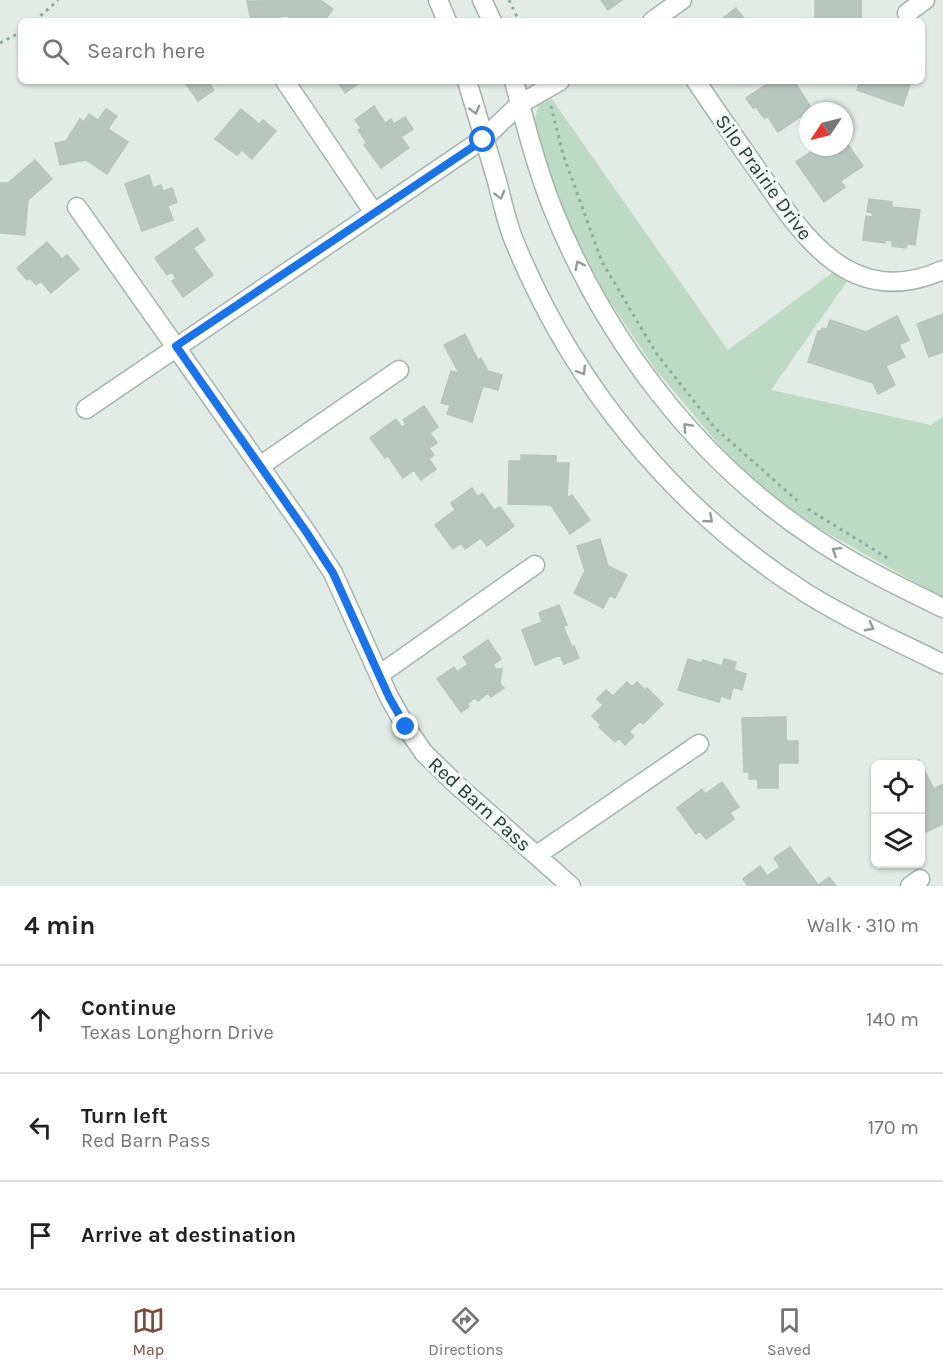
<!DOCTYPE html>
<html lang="en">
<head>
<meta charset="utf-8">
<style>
  :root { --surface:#fff; --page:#f6f6f6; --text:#222; --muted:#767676; --line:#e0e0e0; --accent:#7b4d40 }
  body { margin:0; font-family:Karla,sans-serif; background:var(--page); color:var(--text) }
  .controls { position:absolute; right:18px; bottom:18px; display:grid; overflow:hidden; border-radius:9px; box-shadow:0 2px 4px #0004 }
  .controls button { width:54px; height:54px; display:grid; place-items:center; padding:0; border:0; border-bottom:2px solid var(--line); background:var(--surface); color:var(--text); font:30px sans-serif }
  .compass { position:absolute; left:799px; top:102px; width:54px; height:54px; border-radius:50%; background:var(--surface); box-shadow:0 2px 4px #0004; rotate:235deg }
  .stop { position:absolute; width:18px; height:18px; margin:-14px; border:4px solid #1a73e8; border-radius:50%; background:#fff }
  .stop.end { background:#1a73e8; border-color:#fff; box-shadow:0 2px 6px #0008 }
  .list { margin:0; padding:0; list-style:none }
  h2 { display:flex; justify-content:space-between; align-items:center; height:78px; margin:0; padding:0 24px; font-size:26px }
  h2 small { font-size:20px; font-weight:400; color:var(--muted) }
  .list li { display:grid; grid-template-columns:39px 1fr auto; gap:18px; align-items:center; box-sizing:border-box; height:108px; padding:0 24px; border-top:2px solid var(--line) }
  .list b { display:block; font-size:22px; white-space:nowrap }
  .list p { margin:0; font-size:20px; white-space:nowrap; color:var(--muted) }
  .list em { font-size:20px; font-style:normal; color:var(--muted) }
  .icon { flex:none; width:33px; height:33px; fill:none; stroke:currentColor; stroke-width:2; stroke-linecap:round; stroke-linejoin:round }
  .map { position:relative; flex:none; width:943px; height:886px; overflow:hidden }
  .search { position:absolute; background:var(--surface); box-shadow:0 2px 4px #0004; left:18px; right:18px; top:18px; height:66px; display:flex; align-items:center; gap:15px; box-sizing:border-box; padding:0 21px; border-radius:9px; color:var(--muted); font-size:22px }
  .sheet { height:402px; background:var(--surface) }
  nav { display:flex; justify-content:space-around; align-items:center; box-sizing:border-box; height:84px; border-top:2px solid var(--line); background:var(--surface); font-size:16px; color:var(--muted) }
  nav a { display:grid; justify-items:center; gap:3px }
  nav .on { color:var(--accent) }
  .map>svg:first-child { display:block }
  .green { fill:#bddbc4 }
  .building { fill:#b8c6c0; stroke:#b6c5be; stroke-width:1.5 }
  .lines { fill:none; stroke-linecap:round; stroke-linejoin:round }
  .minor-casing { stroke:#a6b3ae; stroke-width:21 }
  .path { stroke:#86ad9f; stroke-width:3; stroke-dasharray:3 4.5; stroke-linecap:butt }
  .minor { stroke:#fff; stroke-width:18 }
  .oneway { stroke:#929d9a }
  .route { stroke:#1a73e8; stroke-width:8 }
  .labels { text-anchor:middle; stroke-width:6; stroke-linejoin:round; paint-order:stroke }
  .street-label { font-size:20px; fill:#243b34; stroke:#f3f8f5 }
</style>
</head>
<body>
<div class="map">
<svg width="943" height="886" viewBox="0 0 943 886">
  <rect width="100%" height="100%" fill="#e3ebe7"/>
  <!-- green -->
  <path class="green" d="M549,95L728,350L832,273L848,280L771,390L931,425L943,417V598L797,516L731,459L655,369L606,296L569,225L547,167L535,119L538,106Z"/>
  <!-- building -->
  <path class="building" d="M320,0L333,9L324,21H295L287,16L251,21L247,1Z
    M601,0H622L608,10Z
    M826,0H861V21H815V1Z
    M736,8L746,21H719Z
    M184,81H208L214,90L198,101Z
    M337,81H362L345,93Z
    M772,81H782L785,85L794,81L812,109L778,132L768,117L764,118L756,107L753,108L746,98Z
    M860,81H911L903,106L857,90Z
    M374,106L385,123L391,119L394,124L405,117L413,129L401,137L409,148L381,168L364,145L367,143L358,130L361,128L355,120Z
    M106,109L117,116L108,129L128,142L107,174L86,160L60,165L55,143L66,141L80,119L84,122L89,114L98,120Z
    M241,109L259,124L263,120L276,131L252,159L242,150L237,155L215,139Z
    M844,139L863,166L840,181L845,187L824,202L796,162L818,147H844Z
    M35,160L52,179L28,200L25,235L0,233V183H8Z
    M149,175L153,188L161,185L163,191L172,188L177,202L168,206L173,220L142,231L125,184Z
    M869,199L892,202V207L920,210L915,245L907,244L906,248L892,246V241L885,240V243L863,240L866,216L872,217L873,213L867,212Z
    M197,228L205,240L193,248L213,275L183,297L172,281L176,278L172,272L167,275L155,258Z
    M47,242L62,259L67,255L79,269L51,293L41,281L36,285L30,278L27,280L17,268Z
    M943,314V352L929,357L917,324Z
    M897,316L909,340L899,345L905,357L886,366L895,385L878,394L873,383L808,362L818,331H821L822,328L827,329L830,320L866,332Z
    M465,334L478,360L481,358L488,371L502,375L498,390L483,386L472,422L447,414L450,405L441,403L451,371L459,373L444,345Z
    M424,406L438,427L430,433L437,443L429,448L434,455L429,459L436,469L421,480L414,470L403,478L388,456L385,458L370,438L396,419L402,427L406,424L403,420Z
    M521,455L556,456V463H569L567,498L572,495L590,520L570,534L551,505L508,504L509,461H521Z
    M472,488L478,497L482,493L494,510L500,507L514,526L487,546L481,538L465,549L461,543L453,549L435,525L455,510L451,503Z
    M600,539L608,566L627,575L615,598L610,595L603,608L574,593L585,571L577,546Z
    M559,605L567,625L563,626L572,647L574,646L579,658L564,664L560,655L535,665L522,630L542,622L539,613Z
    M488,640L501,659L493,665L496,669H502L500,683L504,688L491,697L488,693L478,701L475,698L467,704L469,707L461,712L437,679L454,667L457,672L468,664L463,657Z
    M688,659L702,663L703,660L722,666L724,659L736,662L734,670L746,674L742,690L733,687L730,699L721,696L719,702L678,690Z
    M627,682L632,687L637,682L645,690L647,688L663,704L643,724L640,721L629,732L634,736L625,745L619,738L615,742L599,727L601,725L592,716L603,705L597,699L606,690L613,696Z
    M786,717V741H798V763H778V788H758V779H749V772H744L742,718Z
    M919,760L934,789L943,784V824L920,835V764H909Z
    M722,782L739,807L730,813L734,819L706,839L700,831L696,834L677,808L702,789L705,794Z
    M790,847L818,885L829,877L836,886H748L743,879L760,866L767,876L780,867L774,858Z"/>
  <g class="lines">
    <!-- minor casing -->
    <g class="minor-casing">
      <path id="minor" d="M438,0L447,21
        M482,0L492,21
        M907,13L925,0
        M652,21L682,0
        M285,81L374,213
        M467,81C477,114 487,148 497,181C502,200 506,220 513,238C571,383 674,509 806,593C849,620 897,641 943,664
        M514,81C525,123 536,166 552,207C605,339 696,460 816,539C856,566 900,587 943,608
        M696,81C717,112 739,144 761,175C805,240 853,310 943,270
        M77,207L307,533L333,573L389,697L406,727L424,753L458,786L571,886
        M86,409L483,139L520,104L560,81
        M260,466L399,370
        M379,675L535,565
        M537,855L699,744
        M910,886L920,879"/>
    </g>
    <!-- path -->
    <path class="path" d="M509,0L519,21
      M35,21L58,0
      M0,43L21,32
      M551,106L563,154L602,262L656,353L715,428L800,503
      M808,509L889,559"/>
    <!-- minor -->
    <use href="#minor" class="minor"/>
  </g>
  <!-- one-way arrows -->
  <defs><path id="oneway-chevron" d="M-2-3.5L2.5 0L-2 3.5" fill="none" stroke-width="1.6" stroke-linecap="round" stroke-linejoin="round" transform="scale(1.5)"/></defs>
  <g class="oneway">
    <use href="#oneway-chevron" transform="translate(475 110) rotate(75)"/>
    <use href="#oneway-chevron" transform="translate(500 195) rotate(74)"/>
    <use href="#oneway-chevron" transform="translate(579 265) rotate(-117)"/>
    <use href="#oneway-chevron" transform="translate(582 371) rotate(58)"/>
    <use href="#oneway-chevron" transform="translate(687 427) rotate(-133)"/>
    <use href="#oneway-chevron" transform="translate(709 519) rotate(41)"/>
    <use href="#oneway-chevron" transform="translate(836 551) rotate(-148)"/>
    <use href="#oneway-chevron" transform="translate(870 627) rotate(28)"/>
  </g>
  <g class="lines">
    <!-- route -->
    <path class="route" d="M406,727L389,697L333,573L307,533L176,346L483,140"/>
  </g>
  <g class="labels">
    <!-- street labels -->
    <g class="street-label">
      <text transform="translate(764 177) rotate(54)" y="7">Silo Prairie Drive</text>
      <text transform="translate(480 804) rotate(42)" y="7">Red Barn Pass</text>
    </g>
  </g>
</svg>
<div class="controls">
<button><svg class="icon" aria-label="locate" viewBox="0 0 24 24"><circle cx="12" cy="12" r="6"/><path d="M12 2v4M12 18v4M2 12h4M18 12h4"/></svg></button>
<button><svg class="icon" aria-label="layers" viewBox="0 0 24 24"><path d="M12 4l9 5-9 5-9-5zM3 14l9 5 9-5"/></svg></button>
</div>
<svg class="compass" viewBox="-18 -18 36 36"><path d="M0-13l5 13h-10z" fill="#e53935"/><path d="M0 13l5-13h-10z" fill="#767676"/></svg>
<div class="stop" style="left:483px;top:140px"></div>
<div class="stop end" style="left:406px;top:727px"></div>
<div class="search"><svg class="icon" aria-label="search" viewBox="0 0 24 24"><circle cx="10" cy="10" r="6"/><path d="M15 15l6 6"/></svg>Search here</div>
</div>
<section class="sheet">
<h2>4 min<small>Walk · 310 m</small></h2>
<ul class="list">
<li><svg class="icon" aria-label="ahead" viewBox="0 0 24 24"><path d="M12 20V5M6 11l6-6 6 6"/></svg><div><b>Continue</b><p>Texas Longhorn Drive</p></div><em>140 m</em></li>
<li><svg class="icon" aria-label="left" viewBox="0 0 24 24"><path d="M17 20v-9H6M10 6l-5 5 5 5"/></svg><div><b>Turn left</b><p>Red Barn Pass</p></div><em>170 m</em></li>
<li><svg class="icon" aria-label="arrive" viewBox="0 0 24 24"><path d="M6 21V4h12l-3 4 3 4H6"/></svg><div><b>Arrive at destination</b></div></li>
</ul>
</section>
<nav>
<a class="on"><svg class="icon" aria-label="map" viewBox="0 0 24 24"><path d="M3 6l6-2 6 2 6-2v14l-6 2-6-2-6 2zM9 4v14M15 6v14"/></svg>Map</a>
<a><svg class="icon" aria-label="directions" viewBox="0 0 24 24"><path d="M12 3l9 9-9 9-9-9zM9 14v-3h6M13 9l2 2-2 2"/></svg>Directions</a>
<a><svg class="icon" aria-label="saved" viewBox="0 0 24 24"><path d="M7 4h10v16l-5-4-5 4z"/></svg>Saved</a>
</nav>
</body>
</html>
